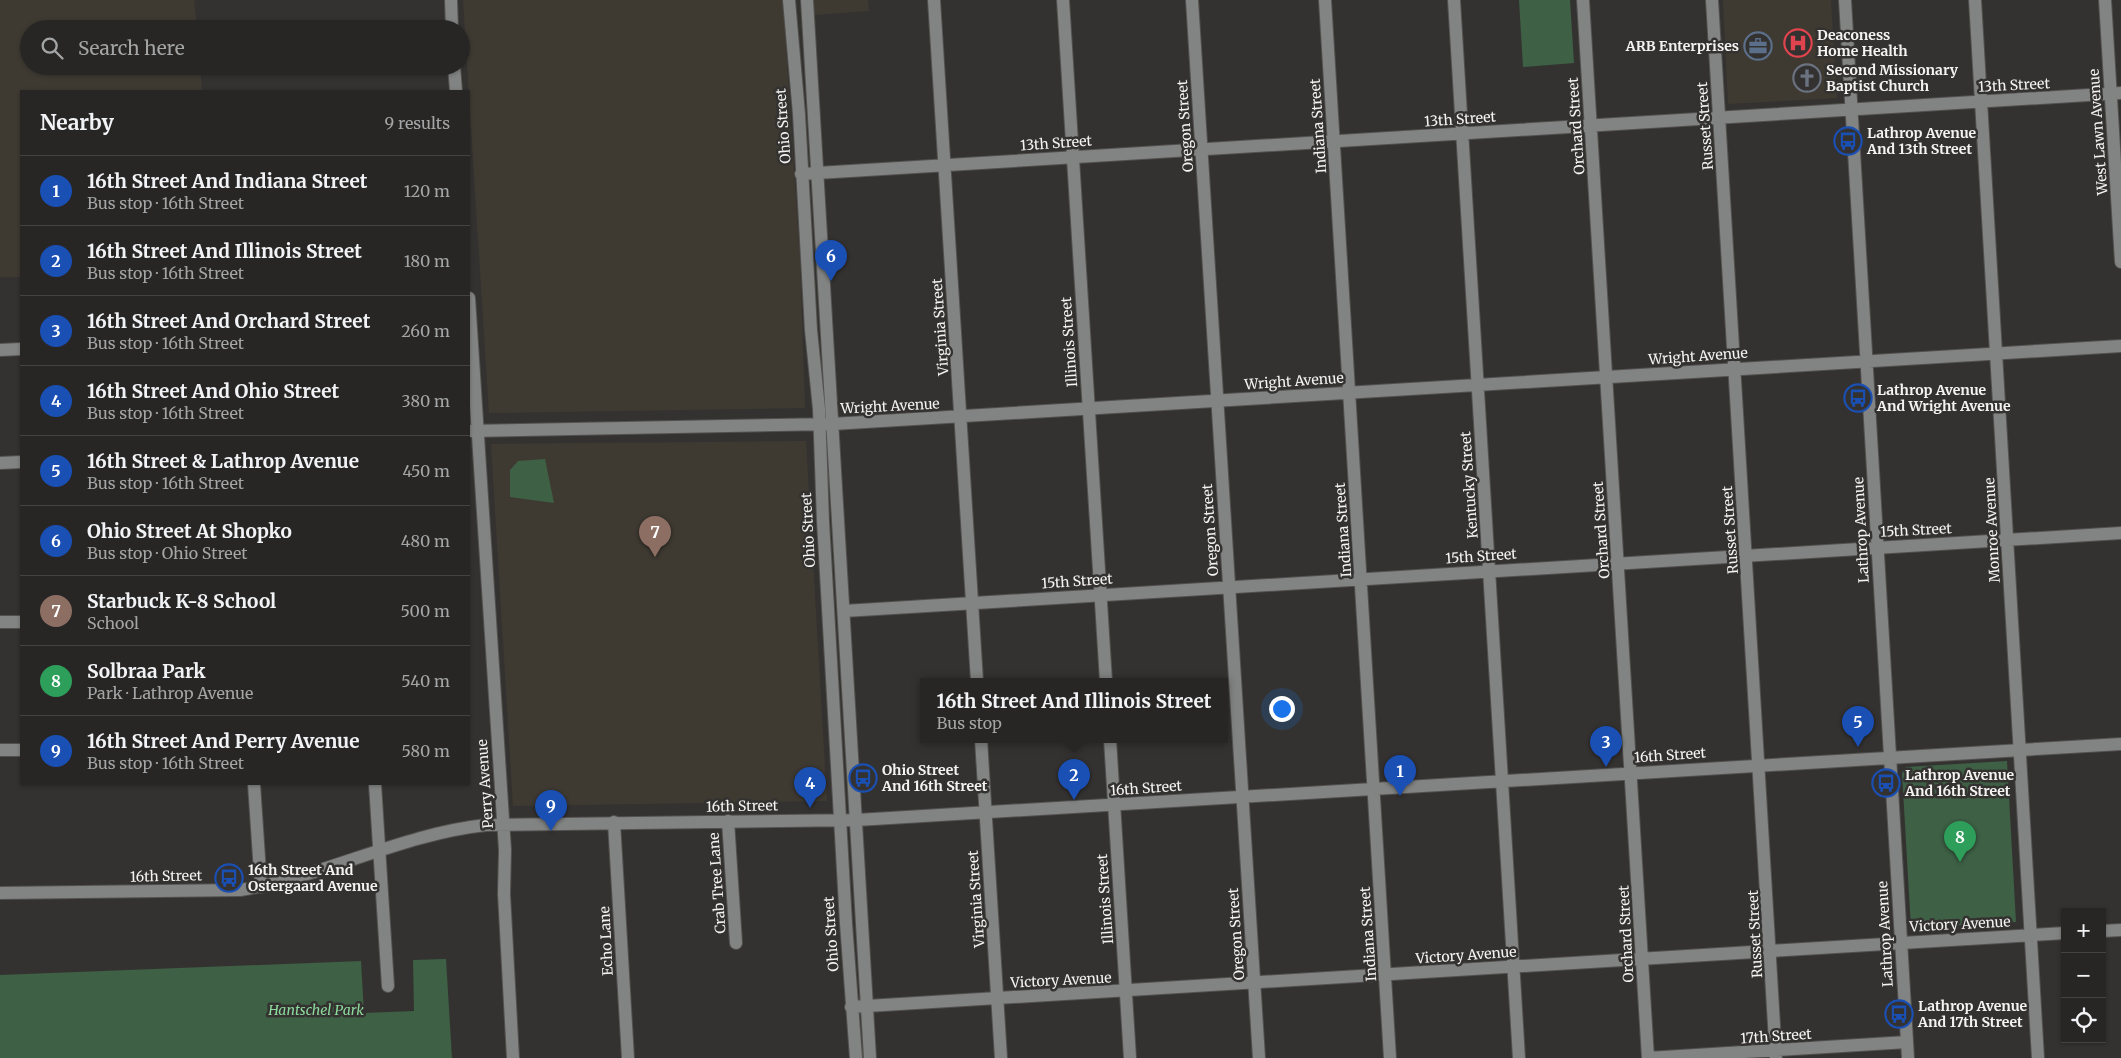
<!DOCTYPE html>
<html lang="en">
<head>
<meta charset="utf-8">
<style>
  :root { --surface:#272624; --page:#333231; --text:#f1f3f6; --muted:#a4a5a6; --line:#434341; --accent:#ea580c }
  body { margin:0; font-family:Merriweather,serif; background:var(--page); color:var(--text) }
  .controls { position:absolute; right:15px; bottom:15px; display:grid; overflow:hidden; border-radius:0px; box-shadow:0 1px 4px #0004 }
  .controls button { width:45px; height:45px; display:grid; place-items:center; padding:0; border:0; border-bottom:1px solid var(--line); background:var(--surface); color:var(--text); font:25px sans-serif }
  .you { position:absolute; left:1281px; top:708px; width:18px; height:18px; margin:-12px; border:4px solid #fff; border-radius:50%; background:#1a73e8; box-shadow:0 0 0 8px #1a73e833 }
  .badge { display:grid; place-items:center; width:32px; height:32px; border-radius:50%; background:var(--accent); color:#fff; font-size:16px; font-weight:700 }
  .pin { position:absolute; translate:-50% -41px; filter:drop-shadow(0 1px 2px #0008) }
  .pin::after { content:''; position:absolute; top:26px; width:18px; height:15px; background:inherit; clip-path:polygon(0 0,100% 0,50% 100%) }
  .popup { position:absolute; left:920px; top:678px; width:308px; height:65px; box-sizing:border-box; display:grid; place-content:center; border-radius:0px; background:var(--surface); filter:drop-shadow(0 1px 4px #0005); font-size:16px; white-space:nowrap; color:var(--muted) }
  .popup b { font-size:19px; color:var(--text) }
  .popup::after { content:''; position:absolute; left:50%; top:100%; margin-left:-10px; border:10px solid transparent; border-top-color:var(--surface) }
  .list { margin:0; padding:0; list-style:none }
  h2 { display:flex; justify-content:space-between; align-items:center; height:65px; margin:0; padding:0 20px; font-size:21px }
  h2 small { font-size:16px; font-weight:400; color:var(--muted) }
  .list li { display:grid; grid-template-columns:32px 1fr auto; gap:15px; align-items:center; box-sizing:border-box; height:70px; padding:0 20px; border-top:1px solid var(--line) }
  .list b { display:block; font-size:19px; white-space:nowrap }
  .list p { margin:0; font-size:16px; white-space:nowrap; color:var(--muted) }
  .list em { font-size:16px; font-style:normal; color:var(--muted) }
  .icon { flex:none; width:28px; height:28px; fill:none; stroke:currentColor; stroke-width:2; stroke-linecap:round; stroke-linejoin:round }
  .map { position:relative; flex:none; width:2121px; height:1058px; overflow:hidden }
  .search { position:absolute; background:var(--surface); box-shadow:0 1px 4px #0004; left:20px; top:20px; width:450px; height:55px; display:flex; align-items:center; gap:12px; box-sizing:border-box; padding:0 18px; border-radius:28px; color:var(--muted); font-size:19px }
  .panel { position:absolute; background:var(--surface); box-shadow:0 1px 4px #0004; left:20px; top:90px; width:450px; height:695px; border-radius:0px }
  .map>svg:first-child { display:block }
  .built { fill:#3e3a32 }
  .green { fill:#3e6045 }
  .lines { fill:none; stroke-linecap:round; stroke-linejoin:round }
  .minor-casing { stroke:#53514f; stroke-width:14 }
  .minor { stroke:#828483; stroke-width:12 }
  .labels { text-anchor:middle; stroke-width:5; stroke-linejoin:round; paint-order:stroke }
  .poi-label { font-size:14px; font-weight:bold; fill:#f4f3f1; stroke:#343230; text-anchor:start }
  .street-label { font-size:14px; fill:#f4f3f1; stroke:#343230 }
  .park-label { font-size:14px; font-style:italic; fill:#8cda9c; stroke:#343230 }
</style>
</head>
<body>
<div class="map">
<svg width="2121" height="1058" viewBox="0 0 2121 1058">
  <rect width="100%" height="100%" fill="#343230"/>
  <!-- built -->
  <path class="built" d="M0,0H194L197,29H29V66H200L202,91H21V277H0Z
    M463,0H783L800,260L805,408L489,413Z
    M813,0H868L869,11L813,15Z
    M1723,0H1831L1837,98L1728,104Z
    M806,441L827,801L513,806L491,444Z"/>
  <!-- green -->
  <path class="green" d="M1519,0H1570L1574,63L1523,67Z
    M545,459L554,503L510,497V470L518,461Z
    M2007,761L2016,922L1911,928L1902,773L1906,767Z
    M446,959L452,1058H0V975L361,961L364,1013L414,1011L413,960Z"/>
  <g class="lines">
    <!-- minor casing -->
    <g class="minor-casing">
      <path id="minor" d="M451,0L452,29
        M789,0L799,114L811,330L819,409L823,521L846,923L856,1058
        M807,0L870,1058
        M934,0L977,681
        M1063,0L1106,681
        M1192,0L1259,1058
        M1325,0L1390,1058
        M1454,0L1519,1058
        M1583,0L1648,1058
        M1712,0L1776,1058
        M1845,0L1908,1058
        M1975,0L2038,1058
        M2105,0L2121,262
        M454,66L456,91
        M801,174L2121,93
        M469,298L505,850L504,894L513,1058
        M0,350L21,349
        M469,431L832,424L2121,346
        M0,463L21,462
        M844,611L2121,533
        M0,622H21
        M981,739L1001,1058
        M1110,739L1130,1058
        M0,750H21
        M254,784L261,887
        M375,784L388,986
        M728,821L736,943
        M614,822L628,1058
        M0,893L240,890C324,877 401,834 486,825L857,820L2121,744
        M2102,931L2121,930
        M851,1007L2065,933
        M1648,1058L1907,1042"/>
    </g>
    <!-- minor -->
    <use href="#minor" class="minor"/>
  </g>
  <!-- icons -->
  <defs>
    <g id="hospital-ring" transform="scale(1.4375)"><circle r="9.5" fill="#343230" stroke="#e0444e" stroke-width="1.5"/><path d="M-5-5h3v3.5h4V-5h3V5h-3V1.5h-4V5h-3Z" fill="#e0444e"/></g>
    <g id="office-ring" transform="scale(1.4375)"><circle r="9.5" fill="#343230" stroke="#5c6f8a" stroke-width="1.5"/><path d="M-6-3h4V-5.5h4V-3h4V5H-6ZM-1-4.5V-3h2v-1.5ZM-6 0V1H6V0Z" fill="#5c6f8a"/></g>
    <g id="church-ring" transform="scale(1.4375)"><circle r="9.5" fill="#343230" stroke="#6b7280" stroke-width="1.5"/><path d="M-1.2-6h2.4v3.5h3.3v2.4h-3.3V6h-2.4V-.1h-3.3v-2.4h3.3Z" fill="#6b7280"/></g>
    <g id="bus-ring" transform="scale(1.4375)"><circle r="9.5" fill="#343230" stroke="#1a4fb4" stroke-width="1.5"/><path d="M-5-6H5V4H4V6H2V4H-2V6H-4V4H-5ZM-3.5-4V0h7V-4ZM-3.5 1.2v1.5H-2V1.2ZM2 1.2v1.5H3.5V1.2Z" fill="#1a4fb4"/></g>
  </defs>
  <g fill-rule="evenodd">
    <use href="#hospital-ring" x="1798" y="43"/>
    <use href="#office-ring" x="1758" y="46"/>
    <use href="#church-ring" x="1807" y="78"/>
    <use href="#bus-ring" x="1848" y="141"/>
    <use href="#bus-ring" x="1858" y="398"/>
    <use href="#bus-ring" x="863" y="778"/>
    <use href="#bus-ring" x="1886" y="783"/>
    <use href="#bus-ring" x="229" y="878"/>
    <use href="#bus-ring" x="1899" y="1014"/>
  </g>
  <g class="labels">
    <!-- poi labels -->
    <g class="poi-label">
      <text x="1817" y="40">Deaconess<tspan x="1817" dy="16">Home Health</tspan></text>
      <text x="1739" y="51" text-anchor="end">ARB Enterprises</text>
      <text x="1826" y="75">Second Missionary<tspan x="1826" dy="16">Baptist Church</tspan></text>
      <text x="1867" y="138">Lathrop Avenue<tspan x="1867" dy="16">And 13th Street</tspan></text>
      <text x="1877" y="395">Lathrop Avenue<tspan x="1877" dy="16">And Wright Avenue</tspan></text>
      <text x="882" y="775">Ohio Street<tspan x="882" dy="16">And 16th Street</tspan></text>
      <text x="1905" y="780">Lathrop Avenue<tspan x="1905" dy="16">And 16th Street</tspan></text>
      <text x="248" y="875">16th Street And<tspan x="248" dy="16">Ostergaard Avenue</tspan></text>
      <text x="1918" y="1011">Lathrop Avenue<tspan x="1918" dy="16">And 17th Street</tspan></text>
    </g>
    <!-- street labels -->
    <g class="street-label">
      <text transform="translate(2014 85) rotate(-3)" y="5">13th Street</text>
      <text transform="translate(1460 119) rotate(-4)" y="5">13th Street</text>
      <text transform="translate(783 126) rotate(-94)" y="5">Ohio Street</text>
      <text transform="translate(1185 126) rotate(-94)" y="5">Oregon Street</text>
      <text transform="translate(1318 126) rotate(-94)" y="5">Indiana Street</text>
      <text transform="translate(1576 126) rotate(-94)" y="5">Orchard Street</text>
      <text transform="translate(1705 126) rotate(-94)" y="5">Russet Street</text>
      <text transform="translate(2098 132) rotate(-94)" y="5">West Lawn Avenue</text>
      <text transform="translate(1056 143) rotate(-4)" y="5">13th Street</text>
      <text transform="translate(940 327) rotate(-94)" y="5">Virginia Street</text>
      <text transform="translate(1069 342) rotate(-94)" y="5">Illinois Street</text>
      <text transform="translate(1698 356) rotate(-4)" y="5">Wright Avenue</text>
      <text transform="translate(1294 381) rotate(-4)" y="5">Wright Avenue</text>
      <text transform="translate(890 406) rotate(-3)" y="5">Wright Avenue</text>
      <text transform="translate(1469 485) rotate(-94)" y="5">Kentucky Street</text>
      <text transform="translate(808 530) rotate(-93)" y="5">Ohio Street</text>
      <text transform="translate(1210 530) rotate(-94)" y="5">Oregon Street</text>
      <text transform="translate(1343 530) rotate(-94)" y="5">Indiana Street</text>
      <text transform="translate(1601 530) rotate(-94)" y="5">Orchard Street</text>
      <text transform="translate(1730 530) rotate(-94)" y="5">Russet Street</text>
      <text transform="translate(1861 530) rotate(-93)" y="5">Lathrop Avenue</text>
      <text transform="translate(1916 530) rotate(-3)" y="5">15th Street</text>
      <text transform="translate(1992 530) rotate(-93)" y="5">Monroe Avenue</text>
      <text transform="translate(1481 556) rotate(-4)" y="5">15th Street</text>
      <text transform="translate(1077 581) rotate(-4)" y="5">15th Street</text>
      <text transform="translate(1670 755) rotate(-4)" y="5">16th Street</text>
      <text transform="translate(485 784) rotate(-94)" y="5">Perry Avenue</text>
      <text transform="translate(1146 788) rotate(-4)" y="5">16th Street</text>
      <text transform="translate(742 806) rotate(-1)" y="5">16th Street</text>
      <text transform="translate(166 876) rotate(-1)" y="5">16th Street</text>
      <text transform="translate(717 883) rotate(-94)" y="5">Crab Tree Lane</text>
      <text transform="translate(976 899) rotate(-94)" y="5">Virginia Street</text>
      <text transform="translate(1105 899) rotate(-94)" y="5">Illinois Street</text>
      <text transform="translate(1960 924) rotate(-3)" y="5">Victory Avenue</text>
      <text transform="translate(831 934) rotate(-94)" y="5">Ohio Street</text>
      <text transform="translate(1236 934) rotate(-94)" y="5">Oregon Street</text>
      <text transform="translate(1368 934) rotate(-94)" y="5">Indiana Street</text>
      <text transform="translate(1626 934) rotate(-93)" y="5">Orchard Street</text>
      <text transform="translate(1755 934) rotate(-93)" y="5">Russet Street</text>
      <text transform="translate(1885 934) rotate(-93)" y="5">Lathrop Avenue</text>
      <text transform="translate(606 941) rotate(-93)" y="5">Echo Lane</text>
      <text transform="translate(1466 955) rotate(-4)" y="5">Victory Avenue</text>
      <text transform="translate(1061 980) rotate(-3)" y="5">Victory Avenue</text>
      <text transform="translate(1776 1036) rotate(-4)" y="5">17th Street</text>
    </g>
    <!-- park labels -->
    <g class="park-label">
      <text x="316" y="1015">Hantschel Park</text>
    </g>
  </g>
</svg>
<div class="controls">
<button>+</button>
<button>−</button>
<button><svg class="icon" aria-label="locate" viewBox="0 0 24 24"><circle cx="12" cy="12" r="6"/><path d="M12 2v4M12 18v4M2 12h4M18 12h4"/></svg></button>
</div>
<div class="you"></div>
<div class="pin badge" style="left:1400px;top:796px;background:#1a4fb4">1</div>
<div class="pin badge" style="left:1074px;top:800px;background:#1a4fb4">2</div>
<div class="popup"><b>16th Street And Illinois Street</b>Bus stop</div>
<div class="pin badge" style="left:1606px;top:767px;background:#1a4fb4">3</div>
<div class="pin badge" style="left:810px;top:808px;background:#1a4fb4">4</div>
<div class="pin badge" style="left:1858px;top:747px;background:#1a4fb4">5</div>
<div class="pin badge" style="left:831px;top:281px;background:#1a4fb4">6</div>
<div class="pin badge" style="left:655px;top:557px;background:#8d6e63">7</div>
<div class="pin badge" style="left:1960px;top:862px;background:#2e9e5b">8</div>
<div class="pin badge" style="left:551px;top:831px;background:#1a4fb4">9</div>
<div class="search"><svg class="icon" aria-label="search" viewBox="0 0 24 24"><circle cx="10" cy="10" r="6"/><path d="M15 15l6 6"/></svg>Search here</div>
<section class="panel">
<h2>Nearby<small>9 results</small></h2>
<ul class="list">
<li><span class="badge" style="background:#1a4fb4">1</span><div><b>16th Street And Indiana Street</b><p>Bus stop · 16th Street</p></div><em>120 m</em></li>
<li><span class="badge" style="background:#1a4fb4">2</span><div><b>16th Street And Illinois Street</b><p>Bus stop · 16th Street</p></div><em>180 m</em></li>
<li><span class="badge" style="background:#1a4fb4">3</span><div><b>16th Street And Orchard Street</b><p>Bus stop · 16th Street</p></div><em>260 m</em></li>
<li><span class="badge" style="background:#1a4fb4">4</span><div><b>16th Street And Ohio Street</b><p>Bus stop · 16th Street</p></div><em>380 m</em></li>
<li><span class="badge" style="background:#1a4fb4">5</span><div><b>16th Street &amp; Lathrop Avenue</b><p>Bus stop · 16th Street</p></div><em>450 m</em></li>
<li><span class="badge" style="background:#1a4fb4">6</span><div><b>Ohio Street At Shopko</b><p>Bus stop · Ohio Street</p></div><em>480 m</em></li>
<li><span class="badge" style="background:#8d6e63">7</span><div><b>Starbuck K-8 School</b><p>School</p></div><em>500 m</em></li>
<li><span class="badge" style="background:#2e9e5b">8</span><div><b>Solbraa Park</b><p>Park · Lathrop Avenue</p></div><em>540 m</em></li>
<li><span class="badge" style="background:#1a4fb4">9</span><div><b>16th Street And Perry Avenue</b><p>Bus stop · 16th Street</p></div><em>580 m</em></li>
</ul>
</section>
</div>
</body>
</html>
